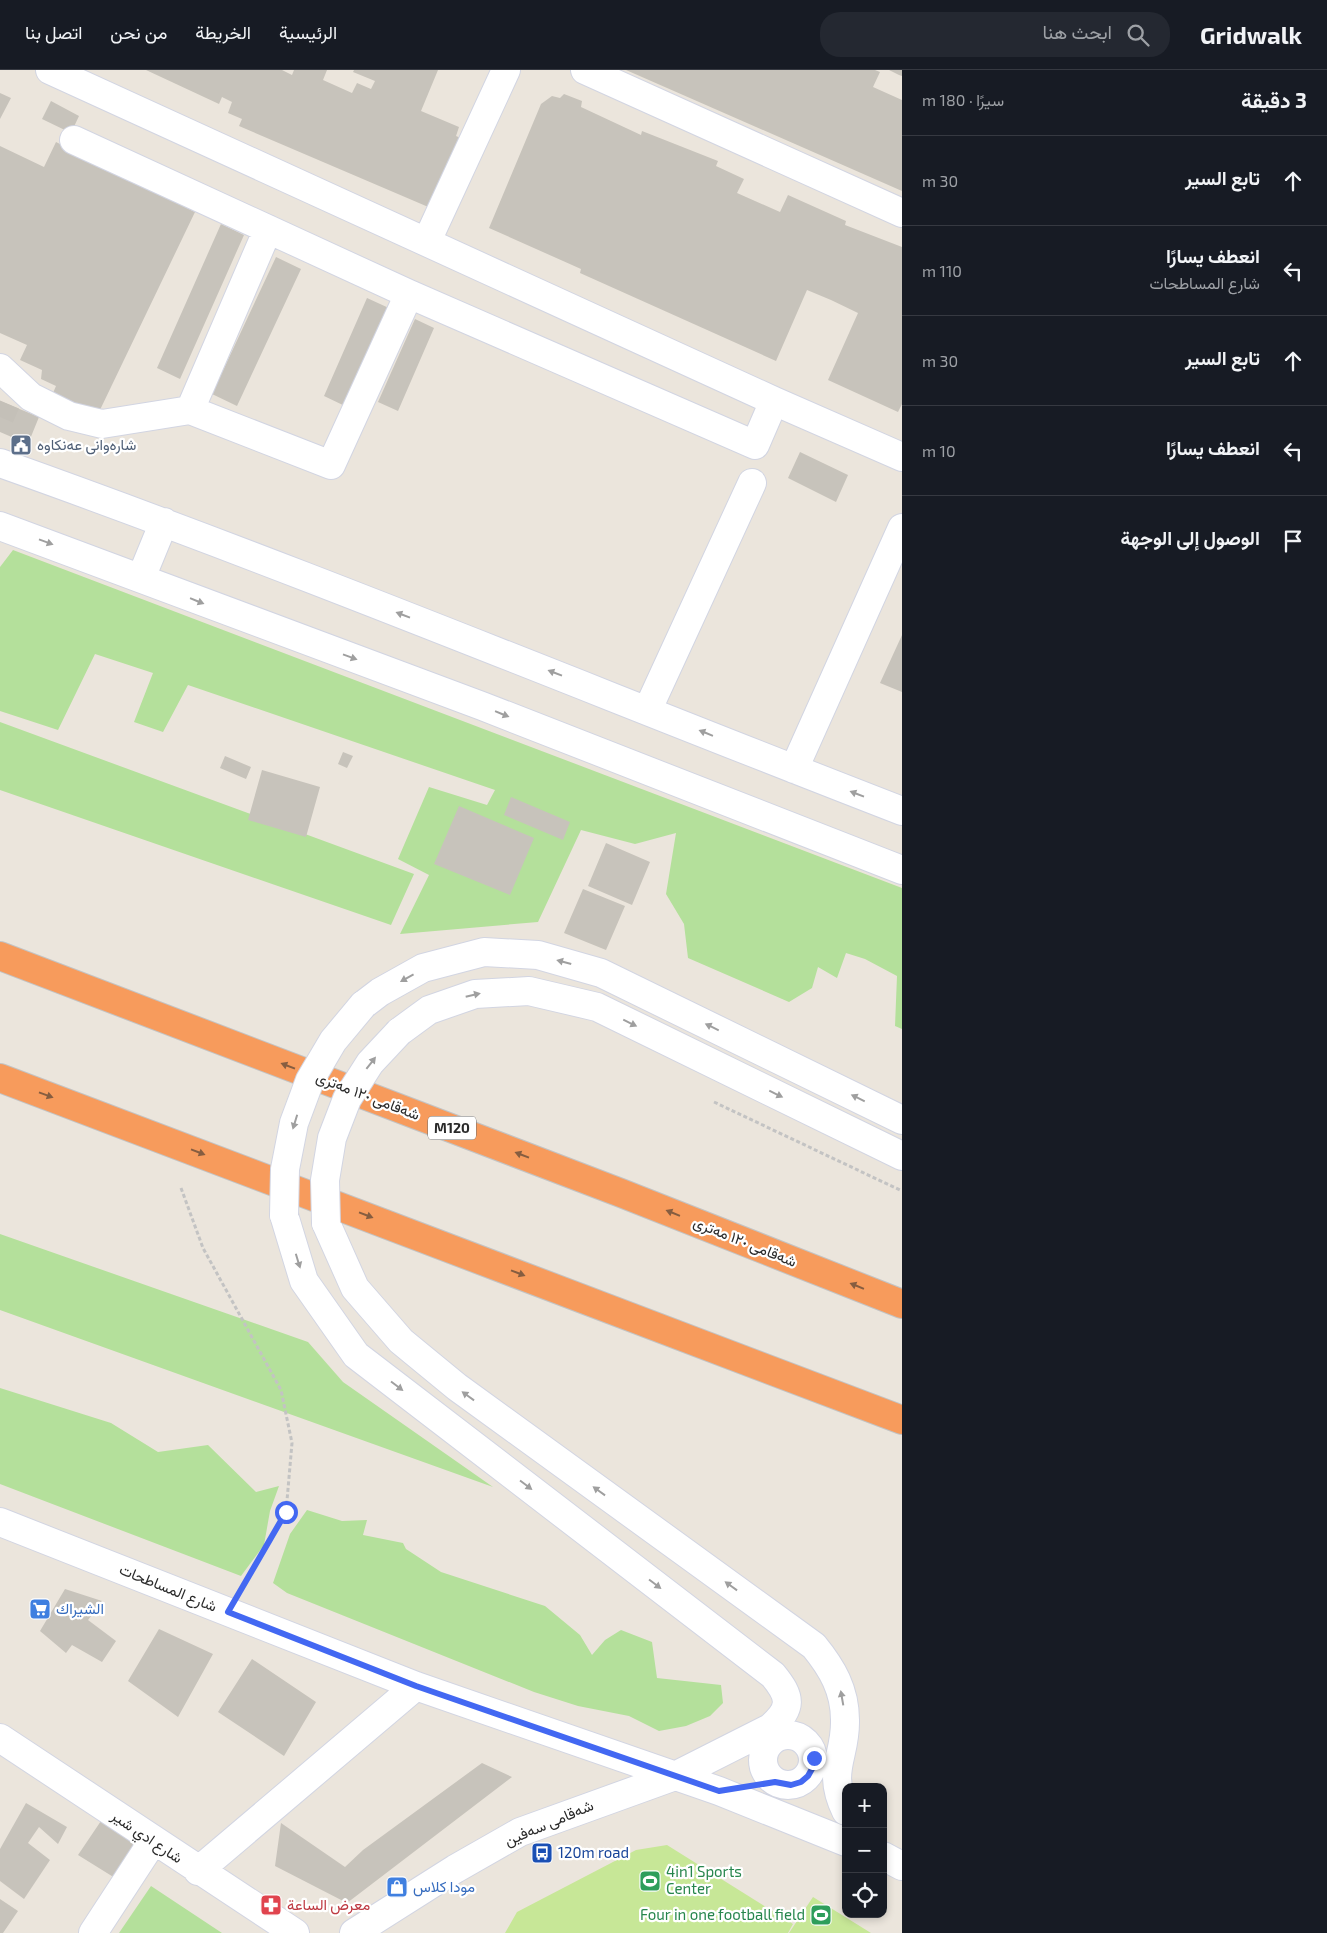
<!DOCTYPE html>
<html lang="ar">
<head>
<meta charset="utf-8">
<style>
  :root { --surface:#171b24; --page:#242831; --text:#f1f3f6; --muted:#9ea1a6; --line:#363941 }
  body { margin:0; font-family:"Exo 2",Vazirmatn,sans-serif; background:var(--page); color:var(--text); direction:rtl }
  .controls { position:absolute; right:15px; bottom:15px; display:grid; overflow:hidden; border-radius:10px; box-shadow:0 2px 8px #0003 }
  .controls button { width:45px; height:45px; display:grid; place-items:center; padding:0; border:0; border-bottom:1px solid var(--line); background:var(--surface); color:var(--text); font:25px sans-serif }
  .stop { position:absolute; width:15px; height:15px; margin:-11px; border:4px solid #4368f2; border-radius:50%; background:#fff }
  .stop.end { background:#4368f2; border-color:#fff; box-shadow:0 1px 5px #0008 }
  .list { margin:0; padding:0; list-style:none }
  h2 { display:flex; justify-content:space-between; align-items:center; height:65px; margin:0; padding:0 20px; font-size:21px }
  h2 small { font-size:16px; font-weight:400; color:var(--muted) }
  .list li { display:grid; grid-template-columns:32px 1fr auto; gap:15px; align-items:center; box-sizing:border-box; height:90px; padding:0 20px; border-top:1px solid var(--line) }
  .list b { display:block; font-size:19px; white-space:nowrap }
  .list p { margin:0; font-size:16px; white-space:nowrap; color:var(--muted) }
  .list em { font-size:16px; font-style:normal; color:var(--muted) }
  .icon { flex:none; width:28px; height:28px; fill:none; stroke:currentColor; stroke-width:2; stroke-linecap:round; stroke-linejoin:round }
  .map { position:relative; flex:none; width:902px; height:1863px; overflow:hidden; direction:ltr }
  header { display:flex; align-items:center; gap:30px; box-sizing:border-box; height:70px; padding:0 25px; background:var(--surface); border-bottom:1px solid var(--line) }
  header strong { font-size:24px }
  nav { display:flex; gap:28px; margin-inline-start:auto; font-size:18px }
  .search { width:350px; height:45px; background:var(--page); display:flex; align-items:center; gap:12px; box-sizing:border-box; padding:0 18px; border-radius:20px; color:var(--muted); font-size:19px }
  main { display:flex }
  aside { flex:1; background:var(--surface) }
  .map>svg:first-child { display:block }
  .green { fill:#b4e09b }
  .pitch { fill:#c7e797 }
  .building { fill:#c7c3bb }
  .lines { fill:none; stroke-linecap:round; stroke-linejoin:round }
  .minor-tunnel { stroke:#c4c0b8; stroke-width:28; stroke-dasharray:28 14; stroke-linecap:butt }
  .minor-casing { stroke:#d2d5e2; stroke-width:30 }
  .highway-casing { stroke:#c3c3c3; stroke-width:30 }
  .path { stroke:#c3c3c3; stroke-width:3; stroke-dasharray:4 2.5; stroke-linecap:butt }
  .minor { stroke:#fff; stroke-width:28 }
  .highway { stroke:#f79b5c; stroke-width:28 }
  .minor-bridge-casing { stroke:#d2d5e2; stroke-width:30; stroke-linecap:butt }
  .minor-bridge { stroke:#fff; stroke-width:28 }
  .oneway { fill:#9f9f9f }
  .oneway2 { fill:#865d40 }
  .route { stroke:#4368f2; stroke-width:6 }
  .labels { text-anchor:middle; stroke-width:4.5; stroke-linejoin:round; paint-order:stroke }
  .shield { fill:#fff; stroke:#6a6a6a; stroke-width:1 }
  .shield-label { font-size:14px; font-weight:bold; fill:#2a2a2a }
  .service-label { font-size:15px; fill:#4e5e75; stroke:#fff; text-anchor:start }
  .street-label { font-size:15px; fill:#2a2a2a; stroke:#fff }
  .shop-label { font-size:15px; fill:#366cbe; stroke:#fff; text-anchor:start }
  .transit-label { font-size:15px; fill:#164399; stroke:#fff; text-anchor:start }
  .leisure-label { font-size:15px; fill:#27864d; stroke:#fff; text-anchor:start }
  .health-label { font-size:15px; fill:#be3a42; stroke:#fff; text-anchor:start }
</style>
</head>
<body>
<header>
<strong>Gridwalk</strong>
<div class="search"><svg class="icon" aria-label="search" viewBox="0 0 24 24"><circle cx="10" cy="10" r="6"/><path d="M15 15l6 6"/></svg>ابحث هنا</div>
<nav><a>الرئيسية</a><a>الخريطة</a><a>من نحن</a><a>اتصل بنا</a></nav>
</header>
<main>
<aside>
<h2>3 دقيقة<small>سيرًا · 180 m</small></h2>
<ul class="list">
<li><svg class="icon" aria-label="ahead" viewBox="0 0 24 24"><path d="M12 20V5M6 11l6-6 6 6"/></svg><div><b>تابع السير</b></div><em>30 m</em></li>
<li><svg class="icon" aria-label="left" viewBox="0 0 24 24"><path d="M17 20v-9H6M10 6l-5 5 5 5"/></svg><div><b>انعطف يسارًا</b><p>شارع المساطحات</p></div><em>110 m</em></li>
<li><svg class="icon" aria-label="ahead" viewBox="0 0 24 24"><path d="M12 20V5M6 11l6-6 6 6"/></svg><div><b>تابع السير</b></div><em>30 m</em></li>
<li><svg class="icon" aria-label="left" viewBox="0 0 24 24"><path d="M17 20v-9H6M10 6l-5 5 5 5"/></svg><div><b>انعطف يسارًا</b></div><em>10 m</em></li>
<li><svg class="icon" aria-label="arrive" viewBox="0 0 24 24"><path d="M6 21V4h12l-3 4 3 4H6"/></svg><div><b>الوصول إلى الوجهة</b></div></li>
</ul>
</aside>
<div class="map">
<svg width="902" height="1863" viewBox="0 0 902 1863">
  <rect width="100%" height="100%" fill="#ebe5dc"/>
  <!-- green -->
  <path class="green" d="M13,480L902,818V959L895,956L897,906L865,889L846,883L837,908L818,897L812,918L789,932L688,888L684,854L666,824L676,763L635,774L581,760L538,852L400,864L429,805L398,789L429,717L487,735L495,720L188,615L163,662L134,652L153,603L95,584L58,660L0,641V497Z
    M0,652L414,804L391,855L0,720Z
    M0,1164L308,1272L343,1312L493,1417L0,1240Z
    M0,1318L111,1353L158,1382L208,1375L256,1422L279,1416L270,1441L264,1475L241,1506L0,1414Z
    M307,1440L342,1451L367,1450L363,1465L403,1473L406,1479L441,1502L545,1536L580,1565L592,1585L605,1570L621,1560L652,1572L657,1608L721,1615L723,1633L710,1646L686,1656L659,1661L629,1646L578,1636L534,1622L287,1523L273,1513L290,1464Z
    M151,1816L222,1863H119Z"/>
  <!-- pitch -->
  <path class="pitch" d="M667,1775L793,1854L788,1863H505L517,1842L636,1780Z
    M813,1827L871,1863H789Z"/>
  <!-- building -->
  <path class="building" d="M146,0H282L292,5L294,0H327L323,10L352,23L357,13L371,19L375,11L353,2L354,0H438L421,41L459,57L456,66L463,69L433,139L239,56L242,49L228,43L232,32L222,27L219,34Z
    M626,0H875L880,2L873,17L902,30V121Z
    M889,0H902V6L899,5Z
    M0,23L11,28L0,49Z
    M564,24L582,31L581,37L641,65L642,61L718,91L716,96L744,109L737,123L780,142L788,125L846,151L845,155L902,177V334L898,342L828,310L858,243L831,230L807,220L776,291L580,203L581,199L489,158L541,34L552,26L560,28Z
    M51,31L79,46L71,63L42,49Z
    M56,72L195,142L99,342L50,330L56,316L41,309L42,300L20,290L27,275L0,263V76L44,97Z
    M221,154L244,165L180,309L157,298Z
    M276,187L301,199L237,336L212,324Z
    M367,228L391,239L347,337L324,326Z
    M415,249L434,258L398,341L378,332Z
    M0,331L39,347L28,374L0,362Z
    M800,382L848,405L836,432L788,408Z
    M902,565V622L880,613Z
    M343,682L353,686L347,698L338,694Z
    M225,686L251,697L246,709L220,698Z
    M262,700L320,717L306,767L248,750Z
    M511,727L570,752L563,770L504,745Z
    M459,736L534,768L510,825L434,794Z
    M606,773L650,792L632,835L588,816Z
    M583,819L625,836L606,880L564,863Z
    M65,1519L102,1531L88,1550L116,1571L102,1592L72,1575L66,1583L40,1561Z
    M159,1559L213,1584L178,1647L128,1611Z
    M252,1589L316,1632L284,1686L218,1642Z
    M482,1693L512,1707L347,1833L275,1796L281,1753L345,1797L363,1780Z
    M26,1733L67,1757L58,1774L39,1757L28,1773L50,1790L24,1829L0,1811V1779Z
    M105,1745L140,1770L115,1808L78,1785Z
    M0,1829L18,1841L3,1863H0Z"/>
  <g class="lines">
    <!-- minor-tunnel -->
    <path class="minor-tunnel" d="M0,347L6,333"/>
    <!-- minor casing -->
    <g class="minor-casing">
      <path id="minor" d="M50,0L774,331L902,387
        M585,0L902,143
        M74,70L409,224L755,375L774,331
        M268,159L190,340L331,395L409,224
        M427,171L506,0
        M0,298L31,327L69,346L102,354L190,340
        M0,393C304,501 602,625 902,741
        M0,456L482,636L902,800
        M141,508L164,452
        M648,639L752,413
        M794,699L902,458
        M363,935L380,922L423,898L484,882L538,885L601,903L902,1050
        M399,962L429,940L475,924L529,921L597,937L902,1086
        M284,1145L304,1211L356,1285L773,1605C791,1627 793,1638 770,1658L675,1706L520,1762L455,1799L354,1863
        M326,1153L355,1218L401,1271L457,1317L814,1576C832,1598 845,1620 845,1650C846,1688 826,1700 846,1741
        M0,1452L416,1616L719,1721L846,1772
        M763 1690a25 25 0 1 1 50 0a25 25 0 1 1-50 0Z
        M0,1668L295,1863
        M883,1786L902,1796
        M198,1801L416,1616
        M93,1863L153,1771"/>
    </g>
    <!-- highway casing -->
    <g class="highway-casing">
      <path id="highway" d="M0,886L621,1123L902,1234
        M0,1008L902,1350"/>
    </g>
    <!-- path -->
    <path class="path" d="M714,1032L902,1121
      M181,1118L203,1178L281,1320L292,1373L286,1442L242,1518"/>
    <!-- minor -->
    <use href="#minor" class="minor"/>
    <!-- highway -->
    <use href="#highway" class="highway"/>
    <!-- minor-bridge casing -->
    <g class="minor-bridge-casing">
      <path id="minor-bridge" d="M284,1145L285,1099L294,1053L310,1010L333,971L363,935
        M326,1153L325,1110L332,1068L347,1029L370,993L399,962"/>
    </g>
    <!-- minor-bridge -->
    <use href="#minor-bridge" class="minor-bridge"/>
  </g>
  <!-- one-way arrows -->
  <defs><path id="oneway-solid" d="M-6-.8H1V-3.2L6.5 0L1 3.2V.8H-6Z" transform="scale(1.25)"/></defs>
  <g class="oneway">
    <use href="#oneway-solid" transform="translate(46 472) rotate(20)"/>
    <use href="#oneway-solid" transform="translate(197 531) rotate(22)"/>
    <use href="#oneway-solid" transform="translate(403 545) rotate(-159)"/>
    <use href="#oneway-solid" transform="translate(350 587) rotate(20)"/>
    <use href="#oneway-solid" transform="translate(555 603) rotate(-159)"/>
    <use href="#oneway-solid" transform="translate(502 644) rotate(22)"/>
    <use href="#oneway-solid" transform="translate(706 663) rotate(-158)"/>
    <use href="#oneway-solid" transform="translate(857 724) rotate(-159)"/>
    <use href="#oneway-solid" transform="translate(564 892) rotate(-165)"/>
    <use href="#oneway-solid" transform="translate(407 908) rotate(151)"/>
    <use href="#oneway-solid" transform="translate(473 925) rotate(-13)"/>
    <use href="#oneway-solid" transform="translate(630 953) rotate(26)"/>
    <use href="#oneway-solid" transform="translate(712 957) rotate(-154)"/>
    <use href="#oneway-solid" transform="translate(371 993) rotate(-52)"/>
    <use href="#oneway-solid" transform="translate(776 1024) rotate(26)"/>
    <use href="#oneway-solid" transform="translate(858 1028) rotate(-154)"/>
    <use href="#oneway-solid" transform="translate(295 1052) rotate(107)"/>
    <use href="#oneway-solid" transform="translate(298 1191) rotate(73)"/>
    <use href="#oneway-solid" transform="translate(397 1316) rotate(37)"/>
    <use href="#oneway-solid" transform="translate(468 1326) rotate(-144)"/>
    <use href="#oneway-solid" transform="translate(526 1415) rotate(37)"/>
    <use href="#oneway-solid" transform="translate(599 1421) rotate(-144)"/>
    <use href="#oneway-solid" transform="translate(655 1514) rotate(37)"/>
    <use href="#oneway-solid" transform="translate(731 1516) rotate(-144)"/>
    <use href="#oneway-solid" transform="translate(842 1628) rotate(-100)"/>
  </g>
  <g class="oneway2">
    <use href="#oneway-solid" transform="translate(288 996) rotate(-159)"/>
    <use href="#oneway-solid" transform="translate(46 1025) rotate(20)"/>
    <use href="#oneway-solid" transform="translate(198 1082) rotate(21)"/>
    <use href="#oneway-solid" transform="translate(522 1085) rotate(-159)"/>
    <use href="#oneway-solid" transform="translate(673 1143) rotate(-158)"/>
    <use href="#oneway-solid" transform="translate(366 1145) rotate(21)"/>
    <use href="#oneway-solid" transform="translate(518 1203) rotate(21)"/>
    <use href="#oneway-solid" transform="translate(857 1216) rotate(-158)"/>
  </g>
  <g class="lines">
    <!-- route -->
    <path class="route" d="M286,1442L228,1542L416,1616L719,1721L775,1712L791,1715L801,1712L808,1706L813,1697L814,1688"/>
  </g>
  <!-- icons -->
  <defs>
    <g id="civic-square" transform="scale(1.125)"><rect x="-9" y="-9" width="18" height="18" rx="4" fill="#5c6f8a" stroke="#fff"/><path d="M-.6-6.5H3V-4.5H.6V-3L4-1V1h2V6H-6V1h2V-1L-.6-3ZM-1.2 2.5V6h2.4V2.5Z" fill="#fff"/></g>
    <g id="supermarket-square" transform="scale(1.125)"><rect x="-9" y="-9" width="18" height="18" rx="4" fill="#3f7fe0" stroke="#fff"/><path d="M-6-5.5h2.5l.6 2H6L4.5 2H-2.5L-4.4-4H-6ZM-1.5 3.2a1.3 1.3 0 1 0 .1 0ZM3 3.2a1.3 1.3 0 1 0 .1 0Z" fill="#fff"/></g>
    <g id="bus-square" transform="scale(1.125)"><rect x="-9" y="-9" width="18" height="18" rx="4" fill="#1a4fb4" stroke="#fff"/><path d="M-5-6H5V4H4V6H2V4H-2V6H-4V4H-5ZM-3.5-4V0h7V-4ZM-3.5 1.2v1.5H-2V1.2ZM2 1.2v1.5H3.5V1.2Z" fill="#fff"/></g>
    <g id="stadium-square" transform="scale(1.125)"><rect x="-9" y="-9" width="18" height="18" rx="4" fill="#2e9e5b" stroke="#fff"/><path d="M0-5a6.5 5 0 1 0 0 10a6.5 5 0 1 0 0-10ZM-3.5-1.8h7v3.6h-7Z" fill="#fff"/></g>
    <g id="shop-square" transform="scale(1.125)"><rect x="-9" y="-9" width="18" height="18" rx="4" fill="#3f7fe0" stroke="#fff"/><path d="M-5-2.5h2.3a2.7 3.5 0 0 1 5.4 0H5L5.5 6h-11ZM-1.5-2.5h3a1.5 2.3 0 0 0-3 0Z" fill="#fff"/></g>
    <g id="pharmacy-square" transform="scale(1.125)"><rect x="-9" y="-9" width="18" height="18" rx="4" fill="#e0444e" stroke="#fff"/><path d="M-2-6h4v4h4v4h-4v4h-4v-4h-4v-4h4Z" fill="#fff"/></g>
  </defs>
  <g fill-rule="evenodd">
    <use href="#civic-square" x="21" y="375"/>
    <use href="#supermarket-square" x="40" y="1539"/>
    <use href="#bus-square" x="542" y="1783"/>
    <use href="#stadium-square" x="650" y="1811"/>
    <use href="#shop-square" x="397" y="1817"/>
    <use href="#pharmacy-square" x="271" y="1835"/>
    <use href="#stadium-square" x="821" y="1845"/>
  </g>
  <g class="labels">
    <!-- shield labels -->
    <rect class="shield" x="428" y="1046.5" width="48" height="23" rx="4"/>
    <g class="shield-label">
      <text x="452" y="1063">M120</text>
    </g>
    <!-- service labels -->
    <g class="service-label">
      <text x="37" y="380">شارەوانی عەنکاوە</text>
    </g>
    <!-- street labels -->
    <g class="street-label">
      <text transform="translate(368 1026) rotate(21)" y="5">شەقامی ١٢٠ مەتری</text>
      <text transform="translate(745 1172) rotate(22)" y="5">شەقامی ١٢٠ مەتری</text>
      <text transform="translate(168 1518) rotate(22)" y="5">شارع المساطحات</text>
      <text transform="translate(549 1753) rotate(-23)" y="5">شەقامی سەفین</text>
      <text transform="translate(147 1767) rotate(34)" y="5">شارع ادي شير</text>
    </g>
    <!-- shop labels -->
    <g class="shop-label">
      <text x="56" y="1544">الشيراك</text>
      <text x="413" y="1822">مودا كلاس</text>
    </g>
    <!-- transit labels -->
    <g class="transit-label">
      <text x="558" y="1788">120m road</text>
    </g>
    <!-- leisure labels -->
    <g class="leisure-label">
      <text x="666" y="1807">4in1 Sports<tspan x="666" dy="17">Center</tspan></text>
      <text x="805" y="1850" text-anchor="end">Four in one football field</text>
    </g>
    <!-- health labels -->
    <g class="health-label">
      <text x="287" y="1840">معرض الساعة</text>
    </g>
  </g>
</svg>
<div class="controls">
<button>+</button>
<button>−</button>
<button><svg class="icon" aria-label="locate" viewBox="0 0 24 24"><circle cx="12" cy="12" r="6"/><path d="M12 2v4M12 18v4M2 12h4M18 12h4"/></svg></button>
</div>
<div class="stop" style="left:286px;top:1442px"></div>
<div class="stop end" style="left:814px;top:1688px"></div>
</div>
</main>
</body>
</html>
